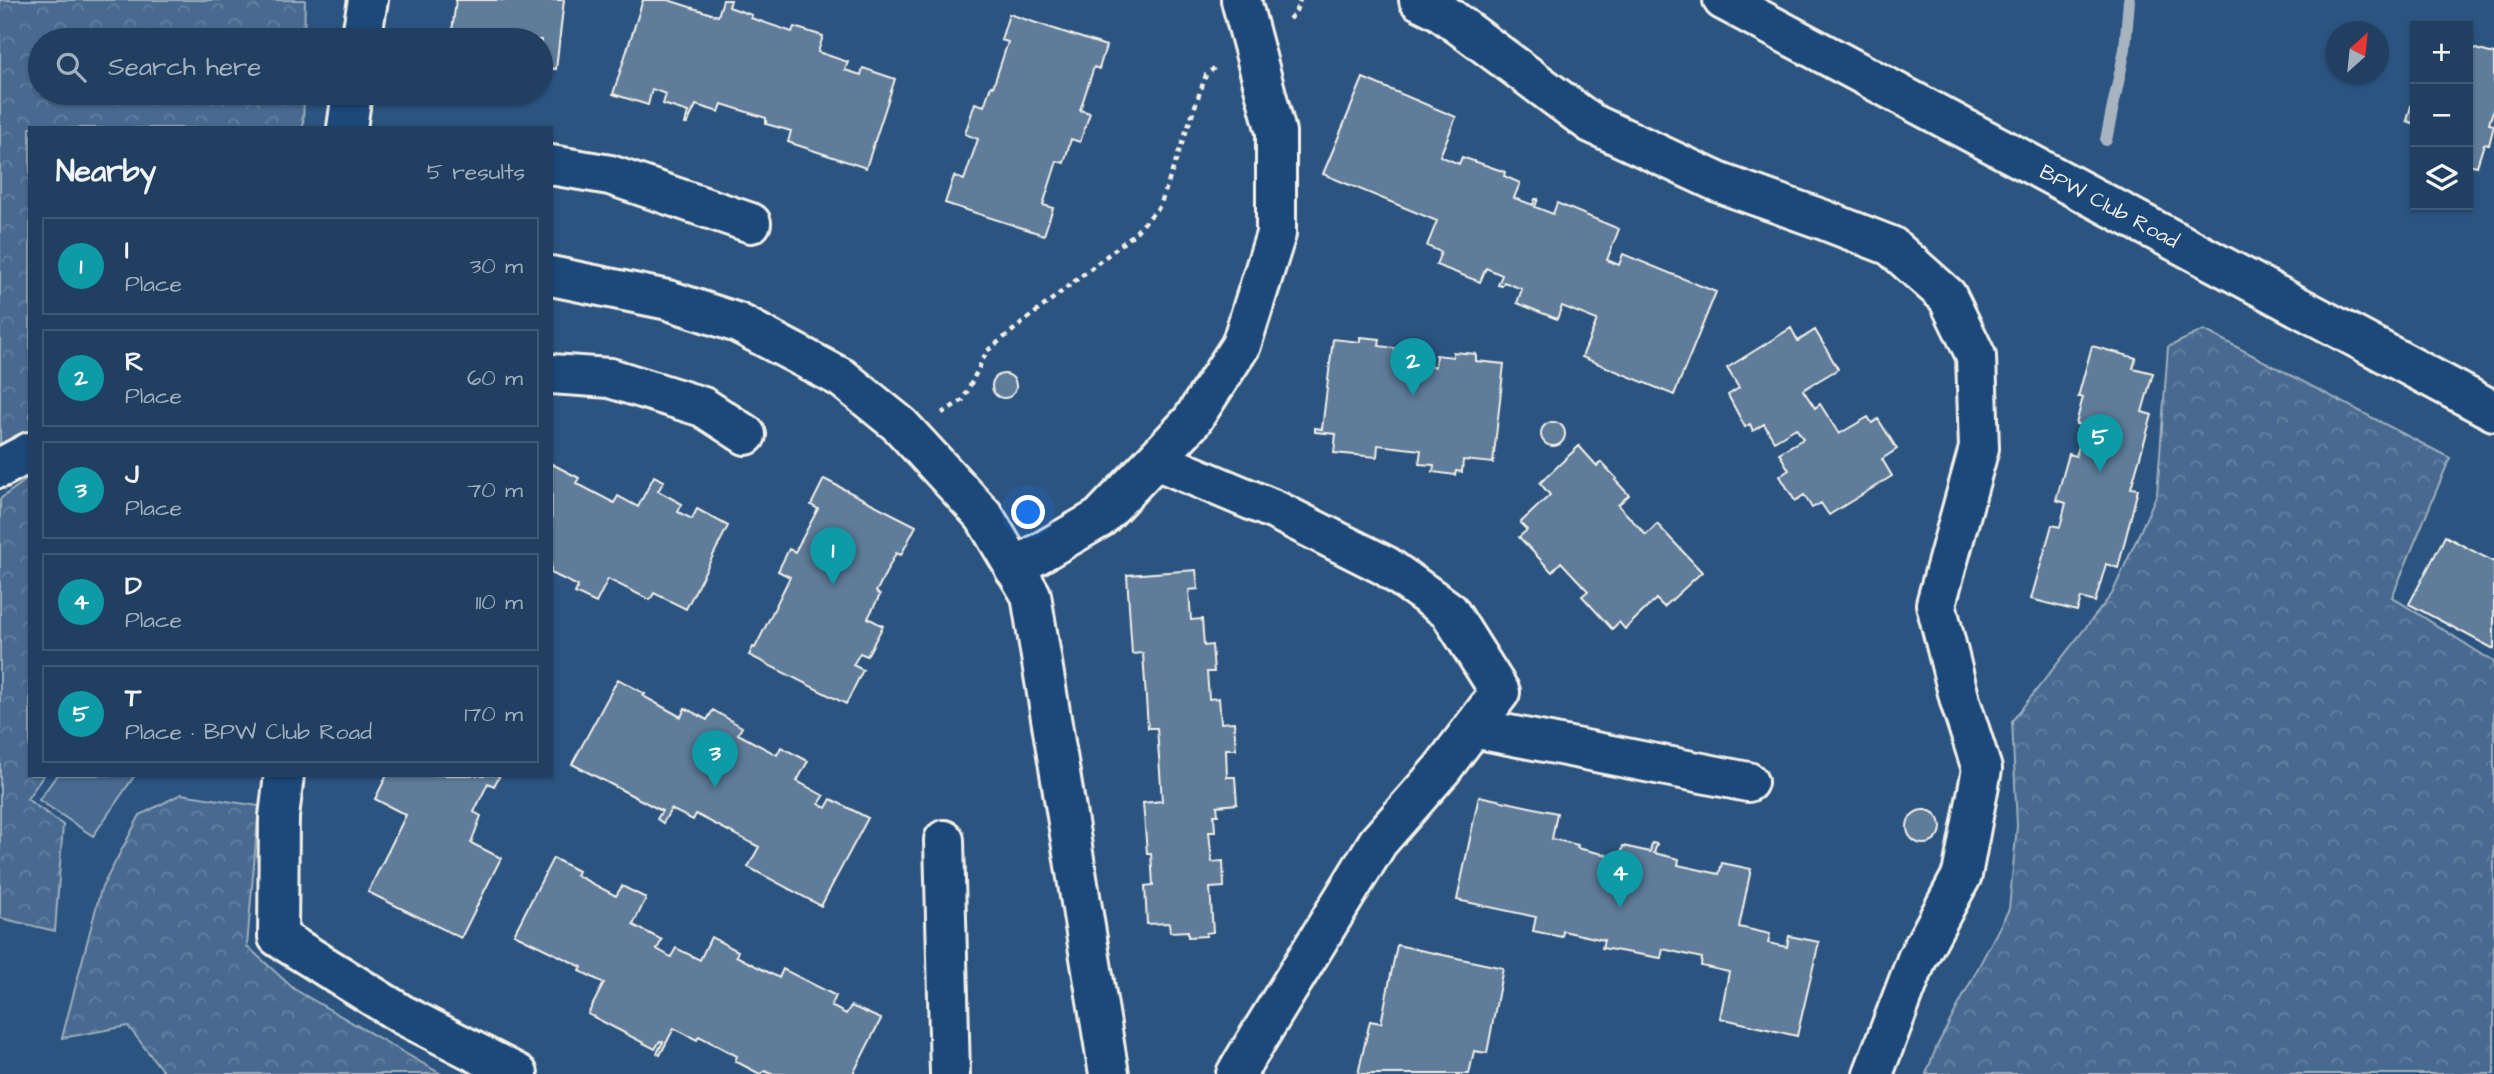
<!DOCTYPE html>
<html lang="en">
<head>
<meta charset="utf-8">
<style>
  :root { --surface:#213f61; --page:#294667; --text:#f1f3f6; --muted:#a2afbd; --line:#3e5876; --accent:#95b2f1 }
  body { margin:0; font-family:"Architects Daughter",sans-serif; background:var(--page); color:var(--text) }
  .controls { position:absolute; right:21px; top:21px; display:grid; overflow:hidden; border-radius:0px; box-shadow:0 2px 5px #0004 }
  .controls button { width:63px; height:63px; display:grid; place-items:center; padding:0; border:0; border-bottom:2px solid var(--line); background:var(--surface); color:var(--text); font:35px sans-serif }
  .compass { position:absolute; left:2326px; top:21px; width:63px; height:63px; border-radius:50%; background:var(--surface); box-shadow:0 2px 5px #0004; rotate:27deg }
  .you { position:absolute; left:1029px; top:513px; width:24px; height:24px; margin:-18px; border:5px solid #fff; border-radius:50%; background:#1a73e8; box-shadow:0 0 0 10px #1a73e833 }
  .badge { display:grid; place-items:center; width:46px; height:46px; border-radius:50%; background:var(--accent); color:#fff; font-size:23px; font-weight:700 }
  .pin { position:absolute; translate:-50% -58px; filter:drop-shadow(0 2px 4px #0008) }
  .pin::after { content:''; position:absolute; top:37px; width:24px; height:21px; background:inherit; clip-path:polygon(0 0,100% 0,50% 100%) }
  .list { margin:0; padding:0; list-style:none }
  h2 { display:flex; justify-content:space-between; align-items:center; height:91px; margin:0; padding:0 28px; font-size:30px }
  h2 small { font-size:23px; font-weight:400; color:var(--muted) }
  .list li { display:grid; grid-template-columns:46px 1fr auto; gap:21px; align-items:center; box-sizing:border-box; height:98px; margin:0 14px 14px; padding:0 14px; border:2px solid var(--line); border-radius:0px }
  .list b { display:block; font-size:26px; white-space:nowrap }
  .list p { margin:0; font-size:23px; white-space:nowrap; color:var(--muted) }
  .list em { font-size:23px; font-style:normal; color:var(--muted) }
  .icon { flex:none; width:38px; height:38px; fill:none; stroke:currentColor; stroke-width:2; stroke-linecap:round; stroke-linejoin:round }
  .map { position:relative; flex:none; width:2494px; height:1074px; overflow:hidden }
  .search { position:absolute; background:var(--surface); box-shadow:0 2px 5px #0004; left:28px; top:28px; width:525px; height:77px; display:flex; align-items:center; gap:18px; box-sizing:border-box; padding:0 24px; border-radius:38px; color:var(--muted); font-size:26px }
  .panel { position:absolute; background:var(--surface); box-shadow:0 2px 5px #0004; left:28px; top:126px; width:525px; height:651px; border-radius:0px }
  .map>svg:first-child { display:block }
  .forest { fill:url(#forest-crowns); stroke:#9eaebc; stroke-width:2 }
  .pitch { fill:#496b90; stroke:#9eaebc; stroke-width:2 }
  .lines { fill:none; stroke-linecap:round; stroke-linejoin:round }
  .stream { stroke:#a7b4c0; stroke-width:12 }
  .building { fill:#5e7b9a; stroke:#f4f1e8; stroke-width:2 }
  .minor-casing { stroke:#f4f1e8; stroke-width:44 }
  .path { stroke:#f4f1e8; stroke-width:4.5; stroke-dasharray:5 5; stroke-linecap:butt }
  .minor { stroke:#1f4a7a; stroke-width:38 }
  .labels { text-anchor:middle; stroke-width:5; stroke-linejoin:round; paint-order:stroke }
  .street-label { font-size:21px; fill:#f4f1e8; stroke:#1f4a7a }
</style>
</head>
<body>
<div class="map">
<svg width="2494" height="1074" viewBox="0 0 2494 1074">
  <defs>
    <pattern id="forest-crowns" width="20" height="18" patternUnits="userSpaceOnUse" patternTransform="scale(1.75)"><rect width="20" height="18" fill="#496b90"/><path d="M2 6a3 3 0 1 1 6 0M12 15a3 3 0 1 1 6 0" fill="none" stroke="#6481a0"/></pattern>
  </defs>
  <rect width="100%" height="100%" fill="#2c5481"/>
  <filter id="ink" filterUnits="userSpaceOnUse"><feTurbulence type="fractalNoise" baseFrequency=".0143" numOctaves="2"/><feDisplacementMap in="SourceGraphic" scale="14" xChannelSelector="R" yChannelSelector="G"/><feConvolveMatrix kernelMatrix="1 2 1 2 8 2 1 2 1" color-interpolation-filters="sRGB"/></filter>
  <g filter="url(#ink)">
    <!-- forest -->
    <path class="forest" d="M0,0H305L304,40H40V93H304L303,128H30V439L0,455Z
      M2204,330L2450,458L2392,597L2494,662V1074H1926L1937,1046L2009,909L2017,826L2012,721L2112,594L2157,494L2168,347Z
      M30,477V775H44L27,799L63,825L55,931L0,918V499Z
      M181,794L259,806L247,946L294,989L441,1074H165L128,1026L62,1038L101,889L140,815Z"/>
    <!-- pitch -->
    <path class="pitch" d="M57,775H135L93,836L39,800Z"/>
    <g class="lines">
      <!-- stream -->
      <path class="stream" d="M2106,140L2125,49L2129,0"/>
    </g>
    <!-- building -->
    <path class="building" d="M456,0H564L556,69L541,67V40H451Z
      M643,0H668L718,16L723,0H731L729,7L752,15L751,18L792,32L794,27L823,36L818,52L848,62L845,70L861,75L863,68L895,79L866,168L788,142L791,131L766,124V118L722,104L719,112L696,105L687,124H685L688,112L663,104L666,94L652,89L648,105L613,94Z
      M1009,14L1106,46L1099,69L1094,67L1080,110L1090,113L1080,142L1071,139L1064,163L1057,161L1043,205L1053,208L1044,235L945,203L954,176L964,180L978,139L965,134L975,103L984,106L991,86L993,87L1008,42L1001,40Z
      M2468,47L2494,54V107L2489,124L2494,125L2489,145L2484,144L2477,166L2468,164Z
      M1363,78L1456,117L1440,156L1459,164L1462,157L1505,172L1504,176L1520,183L1514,198L1533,205L1535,199H1538L1535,207L1553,214L1557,203L1619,229L1607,260L1619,265L1623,254L1716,292L1674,395L1582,357L1597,320L1562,306L1557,319L1517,303L1522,289L1504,282L1502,286L1498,285L1502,275L1486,268L1480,282L1436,265L1441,252L1427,246L1437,221L1323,174Z
      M2415,91V124L2407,121Z
      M1791,328L1798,341L1815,330L1838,369L1803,390L1815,408L1820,404L1839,434L1868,417L1872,423L1878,419L1897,449L1882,459L1892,476L1829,515L1821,503L1812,508L1804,495L1795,501L1780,476L1789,470L1779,453L1803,439L1796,428L1774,441L1764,424L1753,431L1750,424L1745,427L1728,395L1739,388L1727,368Z
      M1360,337L1380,339L1379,346L1395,348L1394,362L1435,367L1436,355L1453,357V352L1476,354V361L1504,364L1493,463L1463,460L1462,472L1456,471L1455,475L1433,472L1434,465L1419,464L1421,450L1378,445L1377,457L1334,453L1336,434L1315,432V428L1322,429L1333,339L1360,342Z
      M2092,346L2136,358L2133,368L2153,373L2142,412L2152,415L2131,488L2138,489L2118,568L2106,564L2095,602L2081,598L2077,611L2031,599L2052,525L2060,527L2066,503L2056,500L2069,454L2076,456L2085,426L2076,424L2083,397H2078Z
      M992 386a12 12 0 1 1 24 0a12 12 0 1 1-24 0Z
      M1541 434a12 12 0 1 1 24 0a12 12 0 1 1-24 0Z
      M1579,446L1597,466L1601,462L1617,479L1615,480L1629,495L1618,505L1646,535L1657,524L1702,572L1664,607L1656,599L1625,629L1619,622L1612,629L1582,596L1588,591L1561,562L1552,572L1519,537L1527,530L1520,523L1550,495L1540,483Z
      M552,464L579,478L576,483L614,503L618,496L638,507L654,476L664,481L658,491L682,504L678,512L692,519L697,509L728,526L686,609L654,593L650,600L608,579L596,603L575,593L578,586L551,573Z
      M824,479L916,526L901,555L896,553L876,592L880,595L868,618L883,626L867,656L860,653L853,665L863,670L846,704L749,655L753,647L755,648L790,577L778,571L789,549L795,552L818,509L811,505Z
      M2445,536L2494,562V649L2409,604Z
      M1196,570L1198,589L1189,590L1191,620L1202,619L1204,646L1212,645L1214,672H1207L1209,699L1219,698L1221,723L1234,722L1236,749H1226L1227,777H1235L1237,804L1217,806L1218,815H1214L1215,832H1209L1212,862L1223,861L1224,887L1210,888L1213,932L1206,933V936L1188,937V931L1170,932L1169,923L1147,924L1145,886L1153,885L1151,853H1147L1143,803L1162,801L1157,728H1148L1143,653L1132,654L1127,575Z
      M618,679L645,694L643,696L681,717L685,708L707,720L713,710L742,727L738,734L777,755L781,747L808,761L797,781L824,796L819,804L826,808L831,799L868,818L821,906L748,867L759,847L696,814L693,820L671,809L663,823L657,819L662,811L572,764Z
      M387,775H500L494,786L488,783L474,812L481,816L471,843L501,858L461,938L368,892L406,815L375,799Z
      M1479,796L1557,813L1552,839L1578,845L1577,848L1620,858L1623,846L1650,852L1652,843L1657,844L1654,853L1679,859L1678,865L1719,874L1722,863L1751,869L1739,927L1770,934L1768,943L1787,947L1789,936L1819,942L1797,1036L1720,1018L1729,972L1701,966L1702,958L1663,949L1661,958L1602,948L1604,940L1563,931L1562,937L1533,931L1536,917L1457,900Z
      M1907 827a17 17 0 1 1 34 0a17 17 0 1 1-34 0Z
      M553,858L578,871L576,875L616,896L622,886L646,898L633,925L662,940L657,949L671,957L676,948L700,960L711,937L738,951L736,956L779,978L783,969L836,996L831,1006L846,1014L851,1006L881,1019L853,1074H771L765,1071L760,1074L735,1061L737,1056L699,1036L697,1040L674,1028L660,1055L657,1053L663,1042L660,1041L655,1049L588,1014L604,983L580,971L582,967L514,934Z
      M1397,945L1503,968L1487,1053L1474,1051L1469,1074H1358L1370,1021L1381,1023Z"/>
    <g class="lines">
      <!-- minor casing -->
      <g class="minor-casing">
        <g id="minor">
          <path d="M1419,0L1439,10L1591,123L1720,183L1824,220L1891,246L1947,296L1976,356L1979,448L1936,604L1960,701L1982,769L1962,875L1917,959L1873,1074"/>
          <path id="s1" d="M1723,0L2494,411"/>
          <path d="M361,40L368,0"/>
          <path d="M347,128L352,93"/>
          <path d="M551,165L610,175L751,223"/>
          <path d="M551,276L668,300L738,323L842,378L900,425L984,516L1031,595L1109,1074"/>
          <path d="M551,374L610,378L703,407L746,435"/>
          <path d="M1156,460L1277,511L1386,566L1449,611L1500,692L1442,769L1378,842L1236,1074"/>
          <path d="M0,468L30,452"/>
          <path d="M1014,568L1100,518L1191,422L1241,345L1276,234V132L1241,0"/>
          <path d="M1473,728L1748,782"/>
          <path d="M284,775L279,817L278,937L403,1015L518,1074"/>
          <path d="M944,840L950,1074"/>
        </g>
      </g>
      <!-- path -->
      <path class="path" d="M1289,19L1295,13L1300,0
        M942,413L963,400L987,351L1133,235L1160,206L1206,75L1218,65"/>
      <!-- minor -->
      <use href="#minor" class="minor"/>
    </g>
  </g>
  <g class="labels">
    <!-- street labels -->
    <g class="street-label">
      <text dy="7" stroke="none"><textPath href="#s1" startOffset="438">BPW Club Road</textPath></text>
    </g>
  </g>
</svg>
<div class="controls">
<button>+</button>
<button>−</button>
<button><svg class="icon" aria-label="layers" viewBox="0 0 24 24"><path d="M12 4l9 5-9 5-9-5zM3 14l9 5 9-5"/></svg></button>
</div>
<svg class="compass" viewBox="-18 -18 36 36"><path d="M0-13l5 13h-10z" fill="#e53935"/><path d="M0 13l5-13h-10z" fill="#a2afbd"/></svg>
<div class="you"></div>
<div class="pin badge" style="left:833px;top:585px;background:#0f9aa8">1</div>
<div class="pin badge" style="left:1413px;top:396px;background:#0f9aa8">2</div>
<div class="pin badge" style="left:715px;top:788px;background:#0f9aa8">3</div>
<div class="pin badge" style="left:1620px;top:908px;background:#0f9aa8">4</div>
<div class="pin badge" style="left:2100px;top:472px;background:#0f9aa8">5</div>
<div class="search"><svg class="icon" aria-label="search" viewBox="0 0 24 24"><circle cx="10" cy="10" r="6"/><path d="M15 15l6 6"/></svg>Search here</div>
<section class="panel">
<h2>Nearby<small>5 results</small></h2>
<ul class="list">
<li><span class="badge" style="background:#0f9aa8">1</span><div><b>I</b><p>Place</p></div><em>30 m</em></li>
<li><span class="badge" style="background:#0f9aa8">2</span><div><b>R</b><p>Place</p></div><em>60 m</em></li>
<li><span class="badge" style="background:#0f9aa8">3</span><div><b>J</b><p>Place</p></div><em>70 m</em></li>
<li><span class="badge" style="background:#0f9aa8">4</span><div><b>D</b><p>Place</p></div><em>110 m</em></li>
<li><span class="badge" style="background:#0f9aa8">5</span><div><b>T</b><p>Place · BPW Club Road</p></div><em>170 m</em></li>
</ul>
</section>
</div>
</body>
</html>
